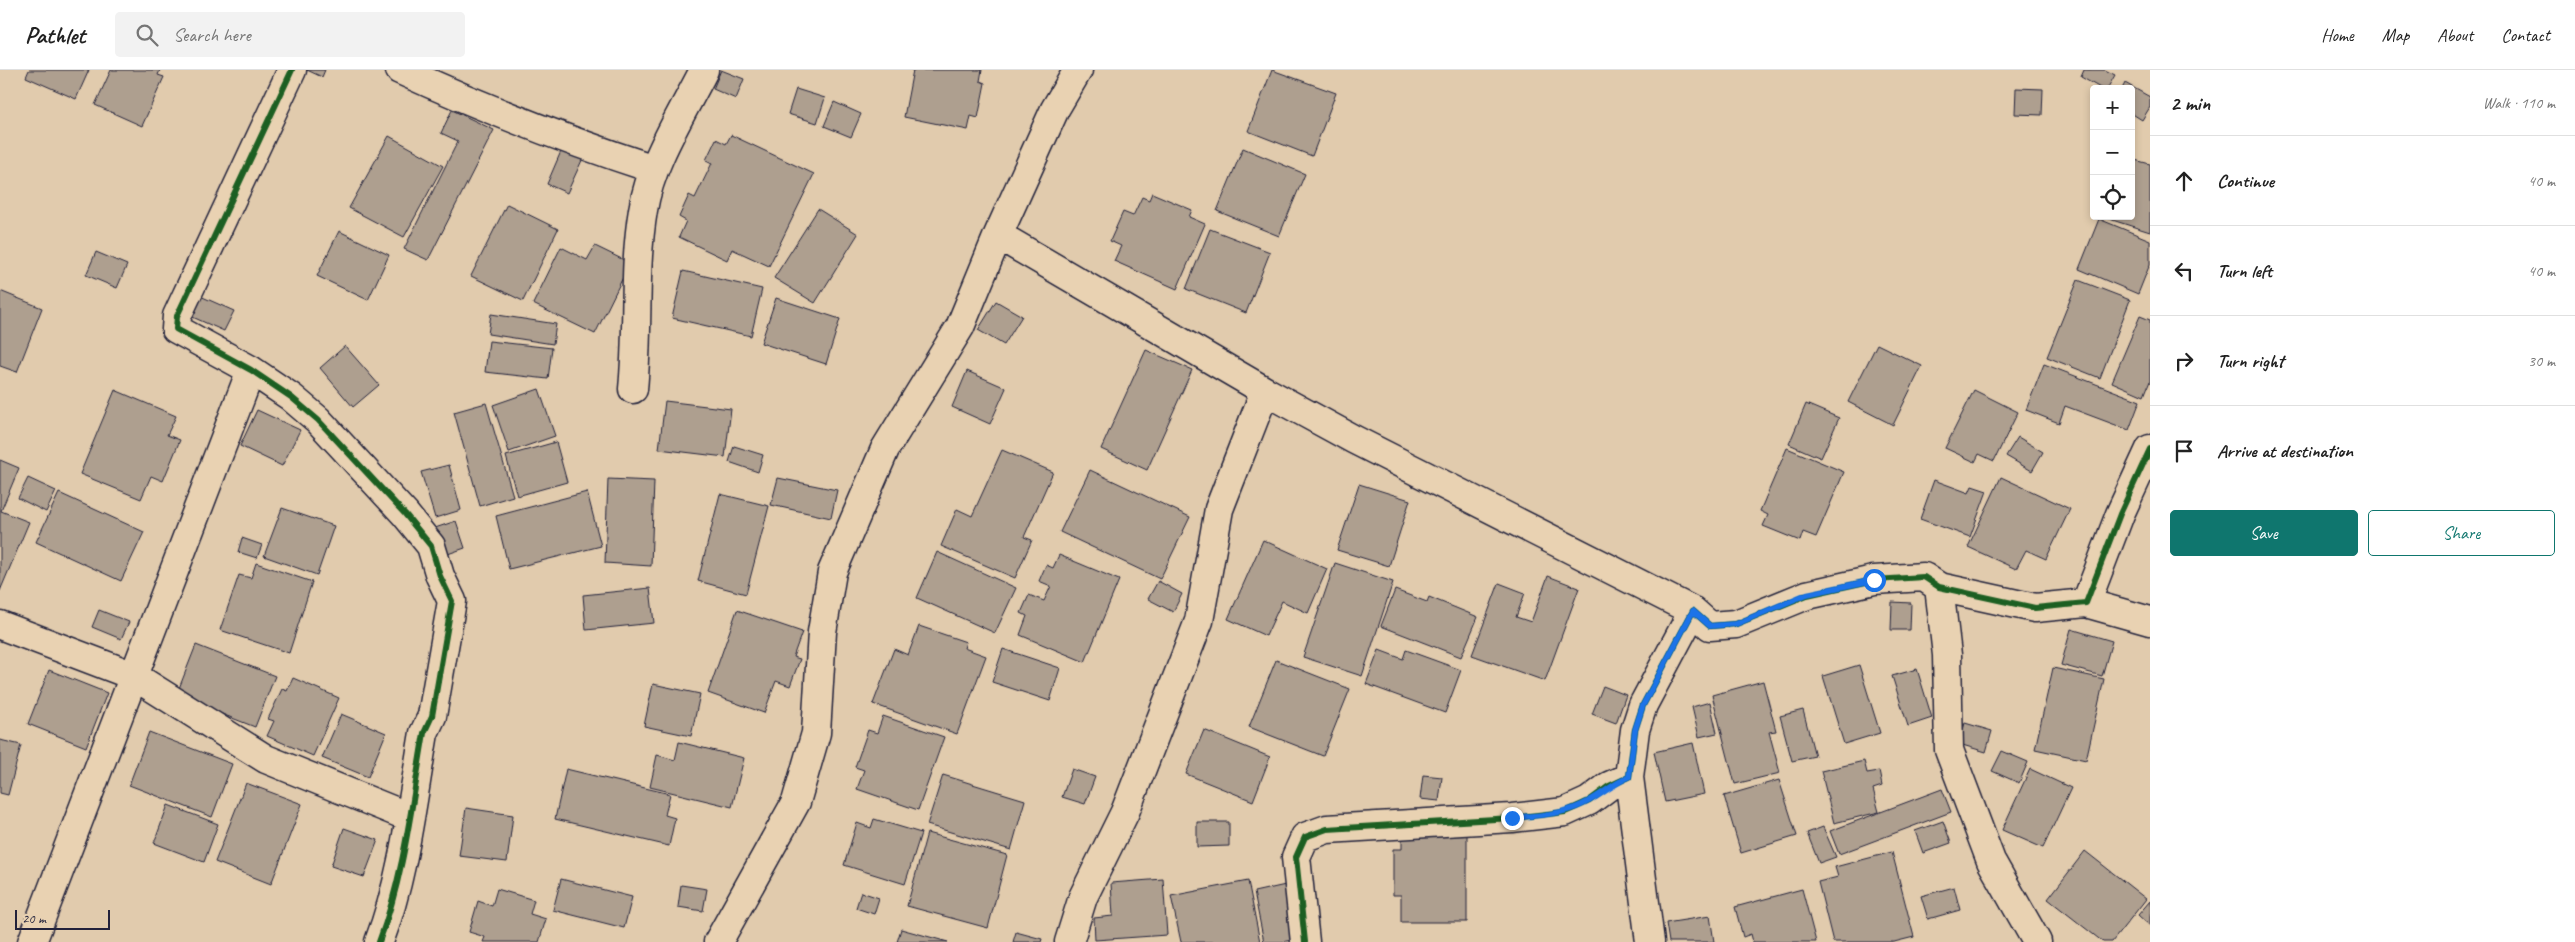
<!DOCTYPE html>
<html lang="en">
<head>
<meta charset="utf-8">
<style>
  :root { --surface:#fff; --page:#f2f2f2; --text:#222; --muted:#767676; --line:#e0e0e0; --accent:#0f766e }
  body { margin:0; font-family:Caveat,sans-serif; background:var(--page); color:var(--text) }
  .controls { position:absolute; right:15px; top:15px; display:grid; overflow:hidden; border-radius:5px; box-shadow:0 2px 8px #0003 }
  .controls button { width:45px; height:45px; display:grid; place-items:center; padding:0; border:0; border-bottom:1px solid var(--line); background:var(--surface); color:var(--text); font:25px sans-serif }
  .scale { position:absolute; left:15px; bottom:12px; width:95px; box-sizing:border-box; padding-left:5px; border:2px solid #22223b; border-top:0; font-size:14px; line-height:18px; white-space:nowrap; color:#22223b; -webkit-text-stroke:4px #e9d2b2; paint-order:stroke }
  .stop { position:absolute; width:15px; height:15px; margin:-11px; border:4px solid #1a73e8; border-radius:50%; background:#fff }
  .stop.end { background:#1a73e8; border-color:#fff; box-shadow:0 1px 5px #0008 }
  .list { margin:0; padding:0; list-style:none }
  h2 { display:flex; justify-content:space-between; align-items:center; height:65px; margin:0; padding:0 20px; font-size:21px }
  h2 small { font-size:16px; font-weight:400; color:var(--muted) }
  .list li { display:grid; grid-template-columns:32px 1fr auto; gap:15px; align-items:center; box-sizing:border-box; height:90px; padding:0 20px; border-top:1px solid var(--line) }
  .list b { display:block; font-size:19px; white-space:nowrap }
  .list em { font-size:16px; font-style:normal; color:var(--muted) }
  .actions { display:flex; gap:10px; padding:15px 20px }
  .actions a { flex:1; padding:11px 0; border:1px solid var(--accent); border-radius:5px; text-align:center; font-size:18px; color:var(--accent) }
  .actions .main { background:var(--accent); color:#fff }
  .icon { flex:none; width:28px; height:28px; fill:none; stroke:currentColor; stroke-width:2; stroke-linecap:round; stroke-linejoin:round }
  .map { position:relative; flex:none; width:2150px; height:872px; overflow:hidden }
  header { display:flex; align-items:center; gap:30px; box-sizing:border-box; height:70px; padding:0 25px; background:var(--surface); border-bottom:1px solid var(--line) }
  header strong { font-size:24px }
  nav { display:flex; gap:28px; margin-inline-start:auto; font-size:18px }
  .search { width:350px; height:45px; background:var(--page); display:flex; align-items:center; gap:12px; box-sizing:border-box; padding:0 18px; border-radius:5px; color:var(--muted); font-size:19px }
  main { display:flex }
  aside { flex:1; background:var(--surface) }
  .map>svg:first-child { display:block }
  .building { fill:#ae9f8f; stroke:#22223b }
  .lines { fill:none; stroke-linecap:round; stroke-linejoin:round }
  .street-casing { stroke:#22223b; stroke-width:31 }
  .street { stroke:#e9d2b2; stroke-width:28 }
  .cycleway-casing { stroke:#e9d2b2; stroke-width:9 }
  .cycleway { stroke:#1b5e20; stroke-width:6 }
  .route { stroke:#1a73e8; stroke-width:6 }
</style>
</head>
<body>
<header>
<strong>Pathlet</strong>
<div class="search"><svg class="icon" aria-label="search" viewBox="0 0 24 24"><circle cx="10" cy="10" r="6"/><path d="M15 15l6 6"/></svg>Search here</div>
<nav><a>Home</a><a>Map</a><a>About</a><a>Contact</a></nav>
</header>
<main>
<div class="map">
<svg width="2150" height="872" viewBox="0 0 2150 872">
  <rect width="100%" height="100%" fill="#e1cbad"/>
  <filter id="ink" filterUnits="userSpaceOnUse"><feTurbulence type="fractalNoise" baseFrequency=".02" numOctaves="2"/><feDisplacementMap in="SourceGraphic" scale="10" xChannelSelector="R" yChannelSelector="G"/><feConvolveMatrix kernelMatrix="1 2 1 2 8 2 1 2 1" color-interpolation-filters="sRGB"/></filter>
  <g filter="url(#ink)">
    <!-- building -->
    <path class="building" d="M29,0H89L76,29L26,7Z
      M111,0H160L158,5L164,7L142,56L95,35Z
      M307,0H325L322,7Z
      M721,0L744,9L736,29L713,19Z
      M913,0H982L980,11L985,13L978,48L971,46L968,60L904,47Z
      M1272,0L1336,23L1312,86L1248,61Z
      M2084,0H2105L2115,5L2107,19H2102L2081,7Z
      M2125,13L2150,27V37L2142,50L2131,43V19H2122Z
      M2016,18L2043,19L2042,45L2015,44Z
      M796,19L825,28L817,53L788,44Z
      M834,32L861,44L851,67L824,56Z
      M452,40L494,60L428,190L404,179L458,71L441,63Z
      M731,65L814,104L769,196L732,179L727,190L679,167L686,151L679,147L689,125L695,128L712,93L706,90L716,69L726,74Z
      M389,66L443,96L404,167L349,138Z
      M1243,78L1305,104L1279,166L1217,141Z
      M562,79L583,88L567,123L547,114Z
      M2131,89L2150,94V162L2106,148L2107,146H2131Z
      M1152,123L1192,140L1189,147L1205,154L1177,219L1114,191L1121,176L1110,171L1123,142L1133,146L1142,127L1149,130Z
      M507,134L558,159L523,231L471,206Z
      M818,139L858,164L815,233L774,208Z
      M2099,149L2150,170V194L2138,224L2079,199Z
      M1210,159L1270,182L1246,243L1186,219Z
      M339,161L389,185L368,230L317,206Z
      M595,176L630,193L595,264L533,234L561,177L587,190Z
      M96,182L127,195L117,218L86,205Z
      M683,201L762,219L751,266L672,248Z
      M2078,210L2130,230L2100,308L2047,287Z
      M0,221L42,238L17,302L0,296Z
      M198,225L234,241L224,261L188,245Z
      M776,228L840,249L826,294L761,273Z
      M996,231L1022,246L1004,275L978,260Z
      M491,244L556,254L553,274L488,264Z
      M2140,246L2150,250V311L2144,326L2112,312Z
      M489,271L552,278L548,309L485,302Z
      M1877,274L1922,296L1893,355L1848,332Z
      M345,276L379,315L353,337L320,298Z
      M1146,280L1192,300L1147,400L1101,379Z
      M2044,294L2140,331L2129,360L2065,336L2059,353L2026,340Z
      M967,301L1006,318L990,354L952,337Z
      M539,319L555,366L509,382L493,335Z
      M115,320L176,346L167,365L180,370L163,411L151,406L141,429L80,404Z
      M1974,320L2018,342L1994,391L1979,384L1975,392L1945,378Z
      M665,331L731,339L725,387L659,379Z
      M486,333L513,426L480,436L454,342Z
      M1806,334L1839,348L1821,388L1789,374Z
      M257,340L300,360L282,396L240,376Z
      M2018,367L2043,382L2032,401L2006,386Z
      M556,372L567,412L517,426L506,386Z
      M734,376L763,385L758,402L729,392Z
      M1787,378L1844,402L1816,467L1803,462L1800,471L1763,456L1768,445L1760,441Z
      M1002,380L1053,402L1024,467L1032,470L1015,508L941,476L957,439L972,446Z
      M0,390L19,398L1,441L29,452L0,521Z
      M449,395L461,440L435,448L421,402Z
      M1090,400L1190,447L1160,509L1060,462Z
      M2001,407L2070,439L2046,489L2026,480L2016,499L1968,477Z
      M28,408L56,421L46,442L18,428Z
      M778,408L837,420L831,448L771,435Z
      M608,409L654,411L651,496L605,493Z
      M1934,410L1969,423L1972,416L1987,421L1970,467L1920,449Z
      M1359,414L1410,430L1389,496L1337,480Z
      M587,422L601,476L509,499L496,446Z
      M59,423L144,462L121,511L36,472Z
      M720,424L769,436L746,524L698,511Z
      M282,438L334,456L317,505L264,486Z
      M456,451L465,478L442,486L432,459Z
      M242,468L262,475L257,488L238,482Z
      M1263,470L1327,499L1308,543L1282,531L1266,566L1228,549Z
      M937,482L1016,518L995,563L917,528Z
      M1059,485L1119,510L1085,592L1020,565L1027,546L1021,543L1029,525L1044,531L1051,516L1039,511L1046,495L1053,498Z
      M256,493L312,512L289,583L220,560L239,505L251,508Z
      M1335,493L1393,512L1362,606L1303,587Z
      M1548,506L1579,518L1545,611L1472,585L1499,513L1525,523L1516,547L1531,552Z
      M1158,511L1182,524L1173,542L1148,529Z
      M650,518L654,553L586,560L583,525Z
      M1395,520L1427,532L1429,527L1478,547L1461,587L1381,556Z
      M1892,532L1911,533L1910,560H1891Z
      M99,540L129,552L121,569L92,557Z
      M737,540L802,562L793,587L800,589L790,616L776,611L764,643L708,623Z
      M919,556L966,572L964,578L986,586L957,664L873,634L894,579L908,585Z
      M2071,559L2112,571L2102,606L2061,595Z
      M196,575L275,606L255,657L176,626Z
      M1003,579L1060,598L1050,631L992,612Z
      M1379,580L1403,589L1406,580L1461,600L1445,643L1366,614Z
      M1276,590L1350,619L1323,686L1249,657Z
      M1859,595L1880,663L1844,674L1823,606Z
      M2053,598L2104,609L2086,690L2035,679Z
      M1917,599L1932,648L1908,656L1892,606Z
      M49,600L107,623L86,677L28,654Z
      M293,608L339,628L313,686L267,666L274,651L268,649L282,619L287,621Z
      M1763,611L1776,661L1769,662L1780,703L1735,714L1712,625Z
      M653,614L700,624L691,666L644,656Z
      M1603,616L1626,625L1616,653L1592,644Z
      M1710,632L1717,663L1699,667L1692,637Z
      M1803,640L1815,686L1792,691L1780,646Z
      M341,644L386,663L368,707L322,688Z
      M883,646L944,667L918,740L857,719L864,700L855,697L868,660L877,663Z
      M1965,653L1992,661L1986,682L1959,674Z
      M1204,660L1270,687L1253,731L1186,704Z
      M149,662L232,694L212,747L129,715Z
      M0,670L21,675L8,725L0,723Z
      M679,672L744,688L732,737L650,717L657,685L675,690Z
      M1693,673L1704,724L1665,732L1654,682Z
      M2002,681L2028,692L2019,713L1992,701Z
      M1864,691L1867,703L1879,701L1882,716L1873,719L1879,742L1834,753L1821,701Z
      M566,699L670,724L665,745L675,748L669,776L555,749Z
      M1072,699L1095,707L1085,734L1062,727Z
      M2030,699L2071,718L2043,778L2002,760Z
      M943,705L1025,730L1011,780L927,755Z
      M1423,705L1442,707L1439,731L1420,729Z
      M1779,710L1797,766L1741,783L1724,726Z
      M246,713L302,734L271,814L215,792Z
      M1942,719L1951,742L1839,784L1830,761Z
      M168,735L218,754L204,792L154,773Z
      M466,738L513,745L507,792L459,786Z
      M874,749L921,763L905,814L844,795L857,753L871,758Z
      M1943,751L1951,773L1923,783L1915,761Z
      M1197,752H1229V776L1197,777Z
      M1823,757L1836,787L1819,793L1807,763Z
      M344,758L378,770L364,807L331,796Z
      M1402,758H1467V852H1401V825H1393V779H1402Z
      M927,763L1007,785L988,858L907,836Z
      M2085,781L2146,829L2112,872H2103L2048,829Z
      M1892,782L1914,867L1894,872H1833L1818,812L1838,807L1835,797Z
      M561,809L632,827L624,858L553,840Z
      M1163,809L1167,865L1095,870L1094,848L1113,846L1111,813Z
      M1248,811L1260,872H1181L1171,826Z
      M1290,814L1301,868L1282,872H1264L1254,822Z
      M681,815L707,819L703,841L678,837Z
      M1954,817L1960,840L1928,849L1921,826Z
      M497,819L534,830L530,844L546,849L539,872H483L485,867L469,862L478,831L492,836Z
      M1802,819L1816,872H1753L1751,864L1743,867L1735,837Z
      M861,822L879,828L874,844L856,838Z
      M2150,831V856L2138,845Z
      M1710,846L1714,872H1669L1666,853Z
      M901,859L948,872H897Z
      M1016,862L1042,869L1041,872H1013Z"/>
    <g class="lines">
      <!-- street casing -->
      <g class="street-casing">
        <path id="street" d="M292,0L177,246L176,259L251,300L291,327L318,350L405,444L431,476L440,506L452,531L432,646L424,663C412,732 404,806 379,872
          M400,0C483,38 568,71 654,99
          M998,165L1265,321L1353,369L1693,541
          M633,319C639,259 633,199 643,140C650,93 683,42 704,0
          M1939,517L1947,585L1949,680L1991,791L2037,872
          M2086,533L2150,551
          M0,555L134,606L266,689L409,747
          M1629,707L1650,872
          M32,872L251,300
          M718,872L796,732L816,663L822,562L832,502L885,379L960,257L998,165L1055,39L1078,0
          M1069,872L1083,827L1125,742L1199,551L1219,439L1265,321
          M1305,872L1296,787L1305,767L1327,759L1512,748L1565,742L1589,731L1609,716L1629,707L1635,660L1643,635L1693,541L1710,556L1736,554L1807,525L1874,510L1924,507L1939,517L2035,538L2086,533L2120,444L2150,379"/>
      </g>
      <!-- street -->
      <use href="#street" class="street"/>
      <!-- cycleway casing -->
      <g class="cycleway-casing">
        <path id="cycleway" d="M292,0L177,246L176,259L251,300L291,327L318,350L405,444L431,476L440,506L452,531L432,646L424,663C412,732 404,806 379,872
          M1305,872L1296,787L1305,767L1327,759L1512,748L1565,742L1589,731L1609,716L1629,707L1635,660L1643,635L1693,541L1710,556L1736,554L1807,525L1874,510L1924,507L1939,517L2035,538L2086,533L2120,444L2150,379"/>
      </g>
      <!-- cycleway -->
      <use href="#cycleway" class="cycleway"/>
    </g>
  </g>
  <g class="lines" filter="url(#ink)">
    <!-- route -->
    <path class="route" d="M1512,748C1538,745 1566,745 1589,731C1604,723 1613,714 1629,707L1635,660L1643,635L1693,541L1710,556L1736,554L1807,524L1874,510"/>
  </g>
</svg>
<div class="controls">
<button>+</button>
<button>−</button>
<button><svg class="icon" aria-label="locate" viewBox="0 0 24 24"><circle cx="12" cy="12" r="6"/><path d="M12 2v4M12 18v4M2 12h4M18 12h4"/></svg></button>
</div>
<div class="scale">20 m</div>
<div class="stop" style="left:1874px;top:510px"></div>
<div class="stop end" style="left:1512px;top:748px"></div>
</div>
<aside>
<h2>2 min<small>Walk · 110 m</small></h2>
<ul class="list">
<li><svg class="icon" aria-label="ahead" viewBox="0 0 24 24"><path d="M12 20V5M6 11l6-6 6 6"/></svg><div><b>Continue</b></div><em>40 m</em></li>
<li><svg class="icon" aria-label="left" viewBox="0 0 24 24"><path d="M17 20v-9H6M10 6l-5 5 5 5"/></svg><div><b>Turn left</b></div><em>40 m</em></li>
<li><svg class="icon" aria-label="right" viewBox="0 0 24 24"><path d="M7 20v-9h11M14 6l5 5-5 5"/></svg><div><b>Turn right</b></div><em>30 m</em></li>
<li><svg class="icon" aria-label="arrive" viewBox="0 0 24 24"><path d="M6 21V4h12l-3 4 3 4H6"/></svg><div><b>Arrive at destination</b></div></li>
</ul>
<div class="actions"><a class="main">Save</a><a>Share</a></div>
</aside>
</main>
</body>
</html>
